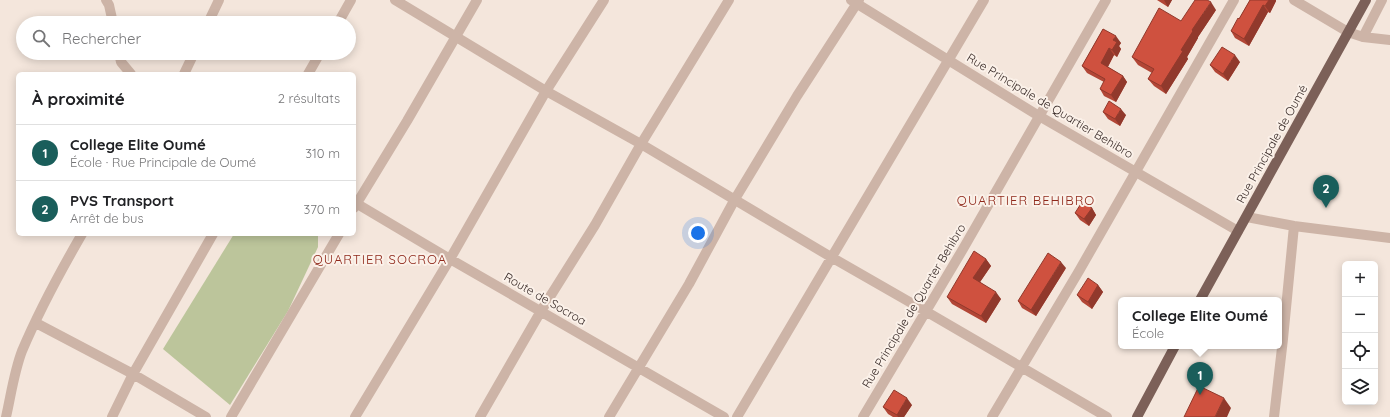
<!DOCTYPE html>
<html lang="fr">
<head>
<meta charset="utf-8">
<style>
  :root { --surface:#fff; --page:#f6f6f6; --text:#202124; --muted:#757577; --line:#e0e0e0; --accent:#1a5e5b }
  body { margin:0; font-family:Quicksand,sans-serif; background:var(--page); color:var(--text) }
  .controls { position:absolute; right:12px; bottom:12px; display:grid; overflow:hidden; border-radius:6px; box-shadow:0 2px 10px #0003 }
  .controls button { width:36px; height:36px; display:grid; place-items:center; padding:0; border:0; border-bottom:1px solid var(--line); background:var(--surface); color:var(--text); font:20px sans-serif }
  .you { position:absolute; left:698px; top:233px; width:14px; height:14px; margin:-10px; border:3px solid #fff; border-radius:50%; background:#1a73e8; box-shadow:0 0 0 6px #1a73e833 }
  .badge { display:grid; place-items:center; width:26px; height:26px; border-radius:50%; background:var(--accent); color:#fff; font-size:13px; font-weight:700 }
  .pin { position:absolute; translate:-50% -33px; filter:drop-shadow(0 1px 2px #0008) }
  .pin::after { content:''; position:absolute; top:21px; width:14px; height:12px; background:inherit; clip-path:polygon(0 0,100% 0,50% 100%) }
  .popup { position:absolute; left:1118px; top:297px; width:164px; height:52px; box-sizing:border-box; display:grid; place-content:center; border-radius:6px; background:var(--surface); filter:drop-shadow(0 1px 3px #0005); font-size:13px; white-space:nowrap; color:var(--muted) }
  .popup b { font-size:15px; color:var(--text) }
  .popup::after { content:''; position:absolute; left:50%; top:100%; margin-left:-8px; border:8px solid transparent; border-top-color:var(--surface) }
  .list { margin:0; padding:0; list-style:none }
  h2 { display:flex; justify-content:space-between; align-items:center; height:52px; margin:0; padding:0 16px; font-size:17px }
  h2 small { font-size:13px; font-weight:400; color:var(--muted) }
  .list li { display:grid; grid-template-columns:26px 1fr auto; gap:12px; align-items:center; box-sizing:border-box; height:56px; padding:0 16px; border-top:1px solid var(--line) }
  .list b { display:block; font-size:15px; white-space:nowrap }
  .list p { margin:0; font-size:13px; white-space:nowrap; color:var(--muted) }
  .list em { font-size:13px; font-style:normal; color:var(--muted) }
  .icon { flex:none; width:22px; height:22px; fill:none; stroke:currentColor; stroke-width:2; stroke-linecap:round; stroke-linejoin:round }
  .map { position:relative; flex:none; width:1390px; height:417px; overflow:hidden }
  .search { position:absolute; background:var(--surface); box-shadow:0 2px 10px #0003; left:16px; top:16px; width:340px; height:44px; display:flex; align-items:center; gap:10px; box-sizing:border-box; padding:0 14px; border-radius:22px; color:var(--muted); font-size:15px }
  .panel { position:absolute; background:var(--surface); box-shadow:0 2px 10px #0003; left:16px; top:72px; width:340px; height:164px; border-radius:6px }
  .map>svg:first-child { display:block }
  .green { fill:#bcc59b }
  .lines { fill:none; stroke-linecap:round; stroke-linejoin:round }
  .street { stroke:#cdb4a7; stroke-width:10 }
  .primary { stroke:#7c6058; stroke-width:10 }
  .wall { fill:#b24636 }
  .shaded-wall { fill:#91392c }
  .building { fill:#cf513f; stroke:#91392c }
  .labels { text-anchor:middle; stroke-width:4; stroke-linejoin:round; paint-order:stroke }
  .street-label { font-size:12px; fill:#392b28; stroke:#fbf1e9 }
  .neighbourhood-label { font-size:13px; letter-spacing:1px; fill:#8f281a; stroke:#fbf1e9 }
</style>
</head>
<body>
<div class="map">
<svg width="1390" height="417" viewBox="0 0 1390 417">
  <rect width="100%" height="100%" fill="#f4e6dc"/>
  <!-- green -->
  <path class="green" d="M234,234H318V247L288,311L230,405L163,349Z"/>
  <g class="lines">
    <!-- street -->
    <path class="street" d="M106,0L109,5L113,23
      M395,0L546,91L604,0
      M851,0L1039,116L1238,231
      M1294,0L1348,32L1363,37L1390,40
      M208,23L219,0
      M338,23L351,0
      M1363,37L1382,0
      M119,53L121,62L131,74
      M184,74L194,53
      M308,74L320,53
      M354,202L450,259L724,417
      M354,208L407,121L477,0
      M1247,217L1294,226L1390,238
      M36,323L133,374L206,417
      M6,417C11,395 14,372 22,351C39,311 60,272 82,234
      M112,417L133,374L213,234
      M231,417L339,234
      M355,417L450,259L546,91L641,144L831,257L927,312L1107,417
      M480,417L541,311L595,225L641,144L729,0
      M609,417L689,284L735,199L797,96L859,0
      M737,417L984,0
      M863,417L963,249L1106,0
      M992,417L1079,271L1234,0
      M1274,417L1283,339L1294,226"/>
    <!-- primary -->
    <path class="primary" d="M1200,300L1366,0
      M1137,417L1175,346"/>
  </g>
  <!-- wall -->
  <path class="wall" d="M1157,0H1172L1168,7Z
    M1250,0L1276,1L1270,13L1268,12L1249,46L1235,38L1231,31L1239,19Z
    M1216,10L1198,37V38L1187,57L1188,59L1166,94L1154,86L1148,79L1152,73L1138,65L1132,57L1181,21Z
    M1103,29L1121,43L1119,46L1121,49L1117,57L1114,55L1108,67L1123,76L1127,82L1116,102L1104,96L1100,89L1104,82L1087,73L1082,66Z
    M1240,62L1228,81L1215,72L1210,65Z
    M1103,112L1126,115L1120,126L1108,119Z
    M1092,208L1096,215L1089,226L1080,220L1075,213Z
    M986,259L991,266L980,282L1001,299L986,323L952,304L947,297Z
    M1066,268L1036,316L1022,308L1018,301Z
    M1098,285L1103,292L1092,309L1082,302L1077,295Z
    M912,405L904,417H893L888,414L883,407Z"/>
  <!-- shaded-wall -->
  <path class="shaded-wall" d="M1164,0H1172L1168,7Z
    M1269,0H1276V1L1270,13L1265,6Z
    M1211,2L1216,10L1198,37V38L1187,57L1188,59L1166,94L1161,86L1192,30Z
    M1263,5L1268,12L1249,46L1244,39Z
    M1116,36L1121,43L1119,46L1121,49L1117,57L1112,50L1113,40Z
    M1109,48L1114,55L1106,70L1101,63Z
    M1235,55L1240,62L1228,81L1223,74Z
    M1123,76L1127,82L1116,102L1111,95Z
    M1121,109L1126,115L1120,126L1115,119Z
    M1092,208L1096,215L1089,226L1084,219Z
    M986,259L991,266L978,285L973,278Z
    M1061,262L1066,268L1036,316L1031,310Z
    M1098,285L1103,292L1092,309L1088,302Z
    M996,292L1001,299L986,323L981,316Z
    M907,398L912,405L904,417H898L897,415Z
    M1224,398L1231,408L1227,417H1215Z"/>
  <!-- building -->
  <path class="building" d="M1195,0H1207L1211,2L1192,30L1193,31L1181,50L1183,51L1161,86L1148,79L1154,69L1132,57L1159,8L1181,21Z
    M1250,0H1269L1265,6L1263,5L1244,39L1231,31L1238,18L1239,19Z
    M1103,29L1116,36L1113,40L1117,42L1112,50L1109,48L1101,63L1123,76L1111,95L1100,89L1105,79L1082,66Z
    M1222,47L1235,55L1223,74L1210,65Z
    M1109,101L1121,109L1115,119L1103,112Z
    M1082,202L1092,208L1084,219L1075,213Z
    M974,251L986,259L973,278L996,292L981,316L947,297Z
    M1048,253L1061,262L1031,310L1018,301Z
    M1088,278L1098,285L1088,302L1077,295Z
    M1199,386L1224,398L1215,417H1184Z
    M894,390L907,398L897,415L883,407Z"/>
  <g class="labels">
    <!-- street labels -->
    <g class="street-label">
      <text transform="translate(1050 106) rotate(31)" y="4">Rue Principale de Quartier Behibro</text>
      <text transform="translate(1272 144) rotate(-61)" y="4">Rue Principale de Oumé</text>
      <text transform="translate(545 299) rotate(30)" y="4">Route de Socroa</text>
      <text transform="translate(914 306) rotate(-59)" y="4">Rue Principale de Quarter Behibro</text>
    </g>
    <!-- neighbourhood labels -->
    <g class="neighbourhood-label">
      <text x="1026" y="205">QUARTIER BEHIBRO</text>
      <text x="380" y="264">QUARTIER SOCROA</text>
    </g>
  </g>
</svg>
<div class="controls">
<button>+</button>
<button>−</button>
<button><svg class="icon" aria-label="locate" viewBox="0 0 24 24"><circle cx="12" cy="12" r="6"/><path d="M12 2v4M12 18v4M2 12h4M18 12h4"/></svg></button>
<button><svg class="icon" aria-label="layers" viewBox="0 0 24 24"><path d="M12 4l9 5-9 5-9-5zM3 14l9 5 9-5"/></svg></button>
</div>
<div class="you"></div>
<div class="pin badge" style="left:1200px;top:395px">1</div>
<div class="popup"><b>College Elite Oumé</b>École</div>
<div class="pin badge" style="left:1326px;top:208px">2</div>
<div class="search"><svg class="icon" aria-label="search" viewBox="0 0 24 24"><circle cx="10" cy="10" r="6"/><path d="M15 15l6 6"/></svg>Rechercher</div>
<section class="panel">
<h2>À proximité<small>2 résultats</small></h2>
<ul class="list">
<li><span class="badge">1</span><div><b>College Elite Oumé</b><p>École · Rue Principale de Oumé</p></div><em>310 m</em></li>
<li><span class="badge">2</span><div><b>PVS Transport</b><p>Arrêt de bus</p></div><em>370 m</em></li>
</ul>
</section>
</div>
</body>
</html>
